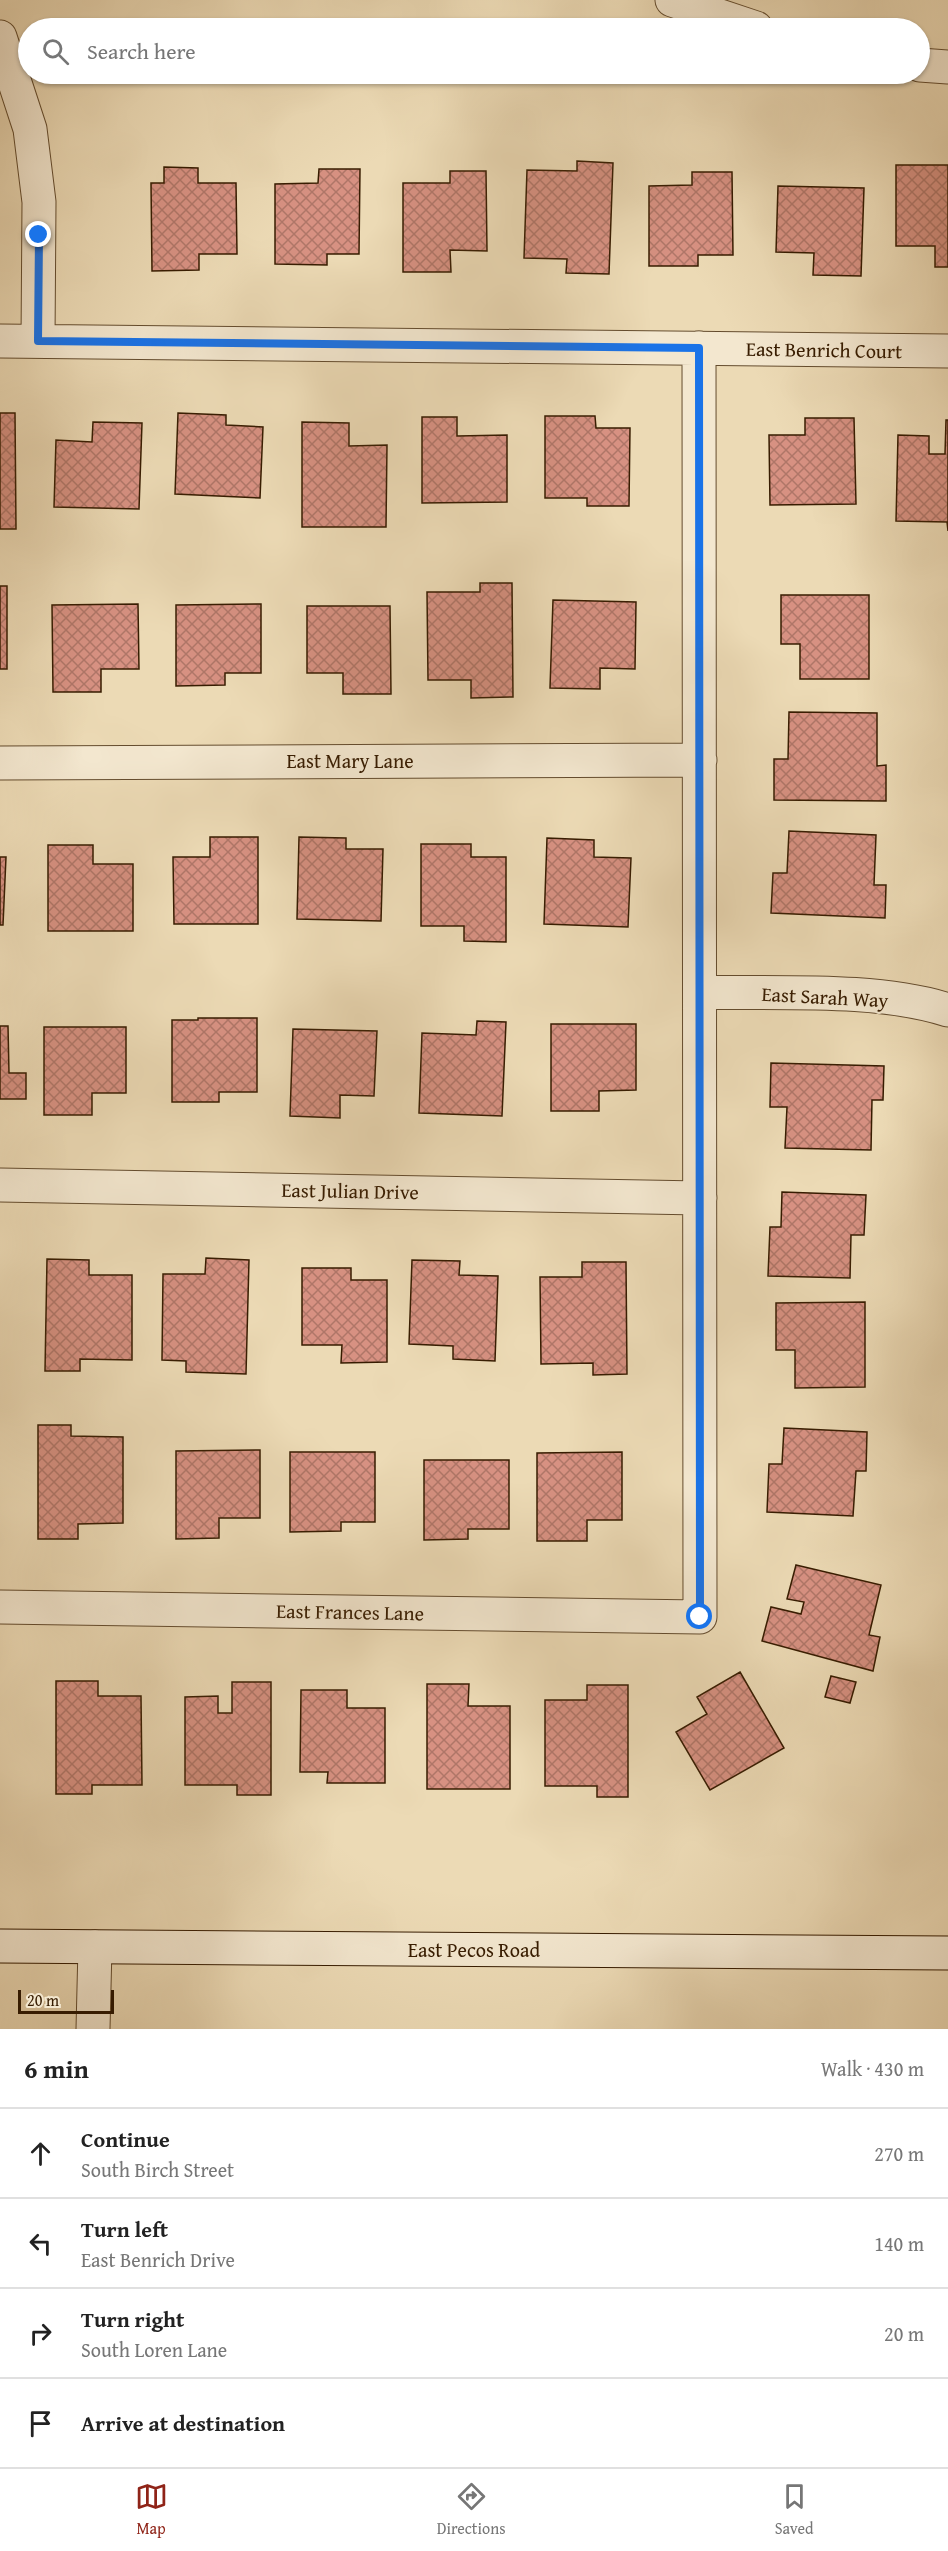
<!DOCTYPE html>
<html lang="en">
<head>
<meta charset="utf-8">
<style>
  :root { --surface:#fff; --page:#f6f6f6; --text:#222; --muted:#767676; --line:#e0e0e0; --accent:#8f2418 }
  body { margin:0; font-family:"Gentium Book Plus",serif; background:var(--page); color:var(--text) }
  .scale { position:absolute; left:18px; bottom:15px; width:96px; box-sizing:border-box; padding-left:6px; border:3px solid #371c01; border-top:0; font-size:16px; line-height:21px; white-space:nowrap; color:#371c01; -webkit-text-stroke:4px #f3e7cf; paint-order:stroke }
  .stop { position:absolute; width:18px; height:18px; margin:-14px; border:4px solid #1a73e8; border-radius:50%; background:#fff }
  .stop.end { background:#1a73e8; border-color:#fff; box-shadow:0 2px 6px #0008 }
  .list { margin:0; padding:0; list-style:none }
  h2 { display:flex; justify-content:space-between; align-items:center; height:78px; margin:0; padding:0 24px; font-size:26px }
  h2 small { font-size:20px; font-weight:400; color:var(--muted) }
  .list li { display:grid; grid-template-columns:39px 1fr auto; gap:18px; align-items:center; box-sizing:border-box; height:90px; padding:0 24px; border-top:2px solid var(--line) }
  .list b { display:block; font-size:22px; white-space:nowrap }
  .list p { margin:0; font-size:20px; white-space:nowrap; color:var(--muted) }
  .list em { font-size:20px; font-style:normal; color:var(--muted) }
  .icon { flex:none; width:33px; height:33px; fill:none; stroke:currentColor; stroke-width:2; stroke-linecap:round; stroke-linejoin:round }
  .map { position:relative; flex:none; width:948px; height:2029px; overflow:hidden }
  .search { position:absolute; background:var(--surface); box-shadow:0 2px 4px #0004; left:18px; right:18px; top:18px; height:66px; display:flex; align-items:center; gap:15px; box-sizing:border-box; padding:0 21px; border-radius:33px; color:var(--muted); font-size:22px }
  .sheet { height:438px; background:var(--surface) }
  nav { display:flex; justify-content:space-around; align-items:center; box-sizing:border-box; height:84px; border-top:2px solid var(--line); background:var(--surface); font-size:16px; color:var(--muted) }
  nav a { display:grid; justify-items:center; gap:3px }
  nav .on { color:var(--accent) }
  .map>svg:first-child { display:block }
  .building { fill:url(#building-cross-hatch); stroke:#371c01; stroke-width:1.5 }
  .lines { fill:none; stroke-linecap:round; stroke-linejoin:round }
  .street-casing { stroke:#644c2e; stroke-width:35 }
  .secondary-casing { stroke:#371c01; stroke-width:35 }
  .street { stroke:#f3e7cf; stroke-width:33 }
  .secondary { stroke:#f3e7cf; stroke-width:33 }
  .route { stroke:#1a73e8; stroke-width:8 }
  .labels { text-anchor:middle; stroke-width:4.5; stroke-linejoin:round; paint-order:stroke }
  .street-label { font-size:20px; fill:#371c01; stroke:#f3e7cf }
</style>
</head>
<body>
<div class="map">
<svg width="948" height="2029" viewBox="0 0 948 2029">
  <defs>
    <pattern id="building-cross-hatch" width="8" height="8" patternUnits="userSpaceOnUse" patternTransform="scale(1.5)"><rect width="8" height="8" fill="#d79182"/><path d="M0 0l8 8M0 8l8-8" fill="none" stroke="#af7668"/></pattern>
  </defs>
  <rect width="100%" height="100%" fill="#ecdab5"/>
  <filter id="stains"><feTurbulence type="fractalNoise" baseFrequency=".00333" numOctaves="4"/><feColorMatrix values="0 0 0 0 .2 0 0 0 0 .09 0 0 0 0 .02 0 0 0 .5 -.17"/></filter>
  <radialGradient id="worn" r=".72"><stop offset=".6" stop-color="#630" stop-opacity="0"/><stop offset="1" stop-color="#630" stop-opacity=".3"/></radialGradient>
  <!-- building -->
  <path class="building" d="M577,161L613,163L609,274L566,273L567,259L524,258L527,170L577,171Z
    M896,165H948V267H935V246H896Z
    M164,167L198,168V183H236L237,254H199V270L152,271L151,183H164Z
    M319,169H360L359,254H327V265L275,264V184L318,183Z
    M450,171H486L487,251L450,250L451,272H403V183H450Z
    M692,172H732L733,255H698V266H649V186L692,185Z
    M778,186L864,188L861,276L813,275L814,253L776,252Z
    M0,413H15L16,529H0Z
    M178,413L226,415V425L263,427L260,498L175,494Z
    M545,416H595L596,428H630L629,506H587V498H545Z
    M422,417H457V436L507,435V502L422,503Z
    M805,418H854L856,504L770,505L769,435H805Z
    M946,420H948V531L947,522L896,521L898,435L929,436V454H945Z
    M93,422L142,423L139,509L54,507L56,440L92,442Z
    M302,422L349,423V446L387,445L386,527H302Z
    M480,583H512L513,697L471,698V680H428L427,592H480Z
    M0,586H7V669H0Z
    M781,595H869V679H800V644H781Z
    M553,600L636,602L635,669L600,668V689L550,688Z
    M138,604L139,669H101V692H53L52,605Z
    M261,604V673H225V685L176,686V605Z
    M307,606H390L391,694H343V673H307Z
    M789,712L877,713V766L886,765V801L774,800V759H788Z
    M789,831L876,835L874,885H886L885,918L771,913L773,873H787Z
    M210,837H258V924H174L173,857H210Z
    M299,837L346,838V849H383L381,921L297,919Z
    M547,838L594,840V857L631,858L628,927L544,924Z
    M421,844H471V857H506V942L464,941V926H421Z
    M48,845H93V864H133V931H48Z
    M0,857H6L3,925H0Z
    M198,1018H257V1092H219V1102H172V1020H198Z
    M477,1021L506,1022L502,1116L419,1113L422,1033L476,1035Z
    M551,1024H636V1090L599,1091V1111H551Z
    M0,1026H8L9,1073H26V1099H0Z
    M44,1027H126V1093H92V1115H44Z
    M293,1029L377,1031L374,1096L340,1095V1118L290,1116Z
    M771,1063L884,1066L883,1100H872L871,1150L785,1148L787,1107H770Z
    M782,1192L866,1195L864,1235H851L850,1278L768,1276L770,1227H781Z
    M206,1258L249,1260L246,1374L186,1372V1361L162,1360L163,1274H205Z
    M47,1259L89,1260V1275H132V1360L80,1359V1371H45Z
    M412,1260L460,1261L459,1275L498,1276L495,1361L453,1359V1346L409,1344Z
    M582,1262H626L627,1374L593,1375V1363L541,1364L540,1277H582Z
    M302,1268H351V1280H387V1362L341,1363L342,1345H302Z
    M865,1302V1387L795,1388V1350H776V1303Z
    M38,1425H71V1436L123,1437V1523L78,1524V1539H38Z
    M784,1428L867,1432L866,1471H856L853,1516L767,1512L769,1464H782Z
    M260,1450V1518H219V1538L176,1539V1451Z
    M290,1452H375V1522H341V1531L290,1532Z
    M622,1452V1520H587V1541H537V1453Z
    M424,1460H509V1529H468V1539L424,1540Z
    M796,1565L881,1585L869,1635L880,1637L873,1671L762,1641L771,1607L801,1614L804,1602L787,1599Z
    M740,1672L784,1748L710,1790L676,1732L707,1714L697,1697Z
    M831,1676L856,1682L850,1703L825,1697Z
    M56,1681H98V1696H141L142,1785H92V1794H56Z
    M232,1682H271V1795H237V1785H185V1697L218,1696V1713H232Z
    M427,1684H469L468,1706H510V1789H427Z
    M587,1685H628V1797H597V1786H545V1700H587Z
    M301,1690H347V1708H385V1783H327L328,1772H300Z"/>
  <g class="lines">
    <!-- street casing -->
    <g class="street-casing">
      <path id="street" d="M672,0L756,28
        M0,37L30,129L39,202L38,341
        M920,65L948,67
        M0,341L948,351
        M0,763L700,760
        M700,992C776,994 876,987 948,1010
        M0,1185L700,1198
        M0,1607L700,1617L699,348
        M93,2029L95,1947"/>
    </g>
    <!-- secondary casing -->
    <g class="secondary-casing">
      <path id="secondary" d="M0,1946L948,1953"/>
    </g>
    <!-- street -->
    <use href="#street" class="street"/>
    <!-- secondary -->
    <use href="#secondary" class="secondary"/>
  </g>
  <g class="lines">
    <!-- route -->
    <path class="route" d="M39,235L38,341L699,348L700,1617"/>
  </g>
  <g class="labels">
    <!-- street labels -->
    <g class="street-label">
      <text transform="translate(824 350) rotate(1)" y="7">East Benrich Court</text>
      <text x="350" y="768">East Mary Lane</text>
      <text transform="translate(825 997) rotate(3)" y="7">East Sarah Way</text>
      <text transform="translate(350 1191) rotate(1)" y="7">East Julian Drive</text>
      <text transform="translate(350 1612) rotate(1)" y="7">East Frances Lane</text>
      <text x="474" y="1957">East Pecos Road</text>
    </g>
  </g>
  <rect width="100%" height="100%" filter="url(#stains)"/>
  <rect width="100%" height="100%" fill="url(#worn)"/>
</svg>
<div class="scale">20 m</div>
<div class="stop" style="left:700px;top:1617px"></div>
<div class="stop end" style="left:39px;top:235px"></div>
<div class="search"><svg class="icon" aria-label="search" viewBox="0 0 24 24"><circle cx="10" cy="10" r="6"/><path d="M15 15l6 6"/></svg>Search here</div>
</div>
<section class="sheet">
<h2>6 min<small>Walk · 430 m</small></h2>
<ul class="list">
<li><svg class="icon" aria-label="ahead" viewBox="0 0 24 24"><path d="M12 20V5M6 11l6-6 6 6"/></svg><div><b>Continue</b><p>South Birch Street</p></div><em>270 m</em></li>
<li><svg class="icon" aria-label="left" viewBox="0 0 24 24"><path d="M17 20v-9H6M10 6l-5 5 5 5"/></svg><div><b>Turn left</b><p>East Benrich Drive</p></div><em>140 m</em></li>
<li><svg class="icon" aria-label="right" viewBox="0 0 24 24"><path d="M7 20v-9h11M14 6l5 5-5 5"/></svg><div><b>Turn right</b><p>South Loren Lane</p></div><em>20 m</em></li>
<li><svg class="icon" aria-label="arrive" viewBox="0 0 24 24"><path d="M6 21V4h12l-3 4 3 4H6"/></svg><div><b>Arrive at destination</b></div></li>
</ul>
</section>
<nav>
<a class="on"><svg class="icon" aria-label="map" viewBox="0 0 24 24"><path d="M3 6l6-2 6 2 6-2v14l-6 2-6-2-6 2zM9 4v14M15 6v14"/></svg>Map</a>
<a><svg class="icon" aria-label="directions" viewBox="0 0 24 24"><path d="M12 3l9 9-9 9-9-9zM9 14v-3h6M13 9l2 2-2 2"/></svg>Directions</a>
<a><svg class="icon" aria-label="saved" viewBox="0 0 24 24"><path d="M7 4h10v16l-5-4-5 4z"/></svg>Saved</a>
</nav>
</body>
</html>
